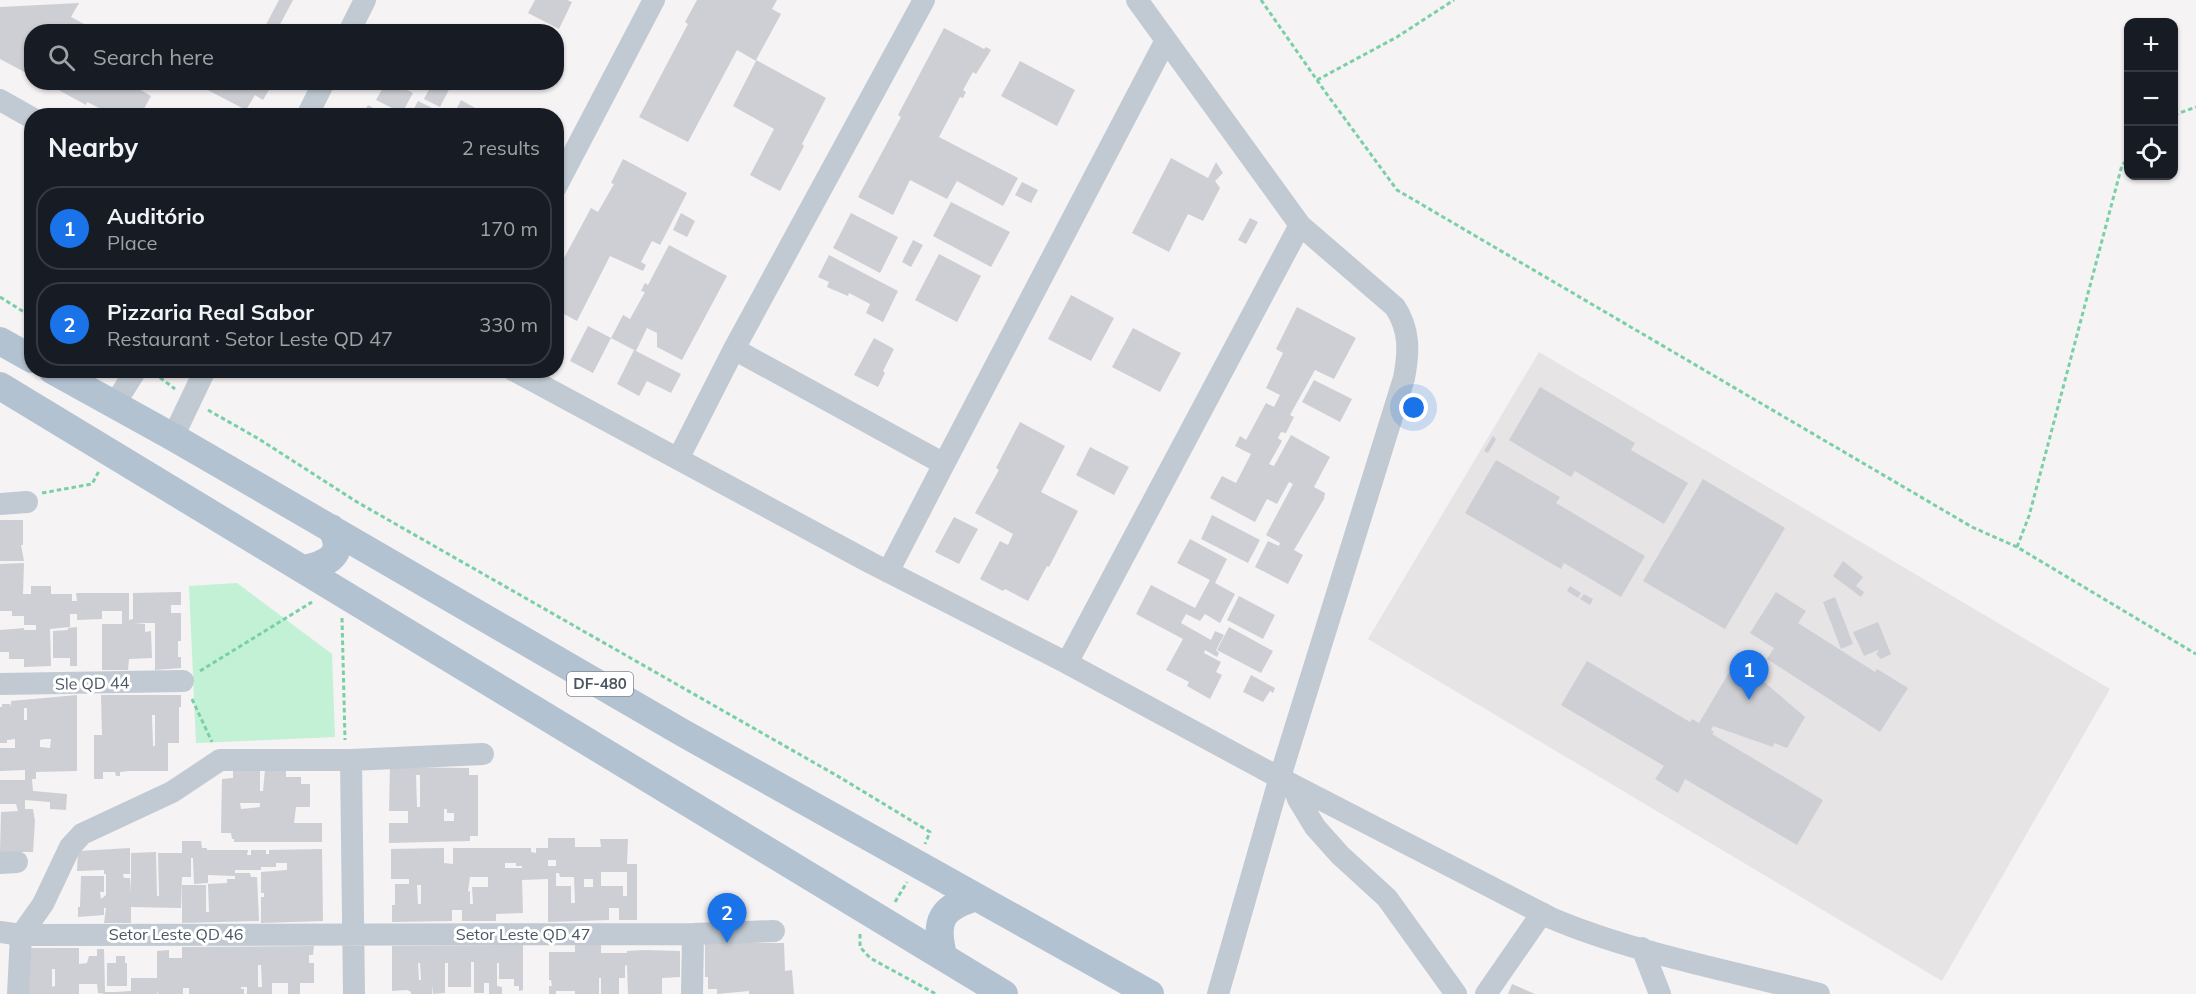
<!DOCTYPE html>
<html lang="en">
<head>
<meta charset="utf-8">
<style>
  :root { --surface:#171b24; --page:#242831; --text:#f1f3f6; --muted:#9ea1a6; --line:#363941; --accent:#1a73e8 }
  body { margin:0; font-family:Mulish,sans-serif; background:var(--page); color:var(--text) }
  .controls { position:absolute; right:18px; top:18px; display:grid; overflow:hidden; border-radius:12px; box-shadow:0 2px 4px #0004 }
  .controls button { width:54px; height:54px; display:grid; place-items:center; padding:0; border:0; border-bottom:2px solid var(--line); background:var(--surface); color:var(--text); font:30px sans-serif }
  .you { position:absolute; left:1414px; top:408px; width:21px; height:21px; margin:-15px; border:4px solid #fff; border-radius:50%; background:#1a73e8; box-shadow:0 0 0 9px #1a73e833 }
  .badge { display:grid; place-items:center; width:39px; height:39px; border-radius:50%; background:var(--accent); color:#fff; font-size:20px; font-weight:700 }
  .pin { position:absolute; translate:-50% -50px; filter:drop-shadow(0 2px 3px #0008) }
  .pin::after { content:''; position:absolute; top:32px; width:21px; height:18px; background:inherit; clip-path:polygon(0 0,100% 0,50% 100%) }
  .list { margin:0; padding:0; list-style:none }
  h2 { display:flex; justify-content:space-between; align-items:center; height:78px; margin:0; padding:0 24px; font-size:26px }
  h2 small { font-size:20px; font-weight:400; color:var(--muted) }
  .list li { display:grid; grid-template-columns:39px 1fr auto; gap:18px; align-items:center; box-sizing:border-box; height:84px; margin:0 12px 12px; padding:0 12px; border:2px solid var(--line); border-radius:24px }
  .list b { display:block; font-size:22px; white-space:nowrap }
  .list p { margin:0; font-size:20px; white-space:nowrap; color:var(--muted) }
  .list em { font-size:20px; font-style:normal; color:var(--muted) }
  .icon { flex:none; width:33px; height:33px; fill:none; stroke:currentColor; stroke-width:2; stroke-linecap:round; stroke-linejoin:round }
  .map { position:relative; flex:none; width:2196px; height:994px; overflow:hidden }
  .search { position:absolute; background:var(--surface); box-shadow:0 2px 4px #0004; left:24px; top:24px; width:540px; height:66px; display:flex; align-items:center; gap:15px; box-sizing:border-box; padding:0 21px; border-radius:24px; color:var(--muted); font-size:22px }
  .panel { position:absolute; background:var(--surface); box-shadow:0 2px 4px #0004; left:24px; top:108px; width:540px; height:270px; border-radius:24px }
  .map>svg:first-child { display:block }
  .education { fill:#e6e4e5 }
  .green { fill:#c3f1d5 }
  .building { fill:#cdcfd5; fill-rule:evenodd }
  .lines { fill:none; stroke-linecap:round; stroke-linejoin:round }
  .path { stroke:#7ad0a6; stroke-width:3; stroke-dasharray:4.5 3; stroke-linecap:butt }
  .minor { stroke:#c1cad2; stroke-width:22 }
  .major { stroke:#b3c2d1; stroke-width:28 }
  .labels { text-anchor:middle; stroke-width:6; stroke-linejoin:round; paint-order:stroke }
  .shield { fill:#fff; stroke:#808990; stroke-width:1.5 }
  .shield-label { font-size:15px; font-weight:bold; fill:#4a5661 }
  .street-label { font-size:16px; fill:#4a5661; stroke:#fff }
</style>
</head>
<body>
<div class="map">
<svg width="2196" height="994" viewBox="0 0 2196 994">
  <rect width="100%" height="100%" fill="#f5f3f3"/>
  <!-- education -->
  <path class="education" d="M1539,352L2110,689L1942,981L1368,639Z"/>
  <!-- green -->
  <path class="green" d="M237,583L332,654L335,737L196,743L189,586Z"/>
  <!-- building -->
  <path class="building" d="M279,0H293L276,32H262Z
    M535,0H567L572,2L559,29L528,13Z
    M697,0H777L772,9L781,14L756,60L826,98L802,144L804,146L780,191L750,175L774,129L733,106L756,61L737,50L688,142L639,117L688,24L685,22Z
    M79,3L71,17L99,32H32V76L0,59V7Z
    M944,28L984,49L986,47L991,50L976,74L973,72L963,90L966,92L963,98L960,97L939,137L1018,178L1003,206L957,181L947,199L910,180L893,215L858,197L901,117L898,115Z
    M1020,61L1075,90L1057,126L1001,96Z
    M44,82H126L151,96L140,116H110L112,111L109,109L107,112L87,102L86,105Z
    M199,82H260L270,88L263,100L255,95L246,110L198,85Z
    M386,82H392L413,93L402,113L376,100Z
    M433,82H453L440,107L424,99Z
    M529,82H545L542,89Z
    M461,100L468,104L490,116H462L461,113L460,116H453Z
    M418,101L438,111L435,116H410Z
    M368,105L388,116H362Z
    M174,108L187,116H170Z
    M1171,158L1208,178L1216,162L1223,173L1215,181L1220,188L1203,221L1188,214L1169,252L1132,233Z
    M623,159L687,193L660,245L652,241L641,262L646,265L643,271L610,256L577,321L564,314L556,328V273L591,208L598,212L614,184L611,183Z
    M1022,182L1038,190L1031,203L1015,195Z
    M951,202L1010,232L991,267L933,236Z
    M681,213L695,221L687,237L673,230Z
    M851,213L898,237L880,273L833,248Z
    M1250,218L1258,222L1246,244L1238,240Z
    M913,240L923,245L911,267L902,262Z
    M669,245L727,276L682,360L657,347V333L647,328L636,351L611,338L623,315L630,319L645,292L641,291L645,283L648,285Z
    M939,254L981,276L957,322L915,300Z
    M829,255L898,291L883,322L866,313L870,304L849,293L848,296L827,287L829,282L818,277Z
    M1071,295L1114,318L1091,361L1048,339Z
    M1297,307L1356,338L1334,379L1315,370L1290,415L1294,417L1286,433L1281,432L1278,438L1282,441L1269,464L1274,466L1291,435L1330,457L1314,487L1325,493L1324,499L1294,550L1303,555L1288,584L1255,567L1268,541L1279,546L1280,543L1266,535L1293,484L1289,482L1277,504L1267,499L1255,522L1210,498L1222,476L1236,483L1251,454L1235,446L1240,436L1246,440L1266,403L1274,407L1280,395L1266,388L1283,353L1276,349Z
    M588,326L611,338L593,373L570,361Z
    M1133,328L1181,353L1160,392L1112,367Z
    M874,338L894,349L883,371L885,373L878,387L854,375Z
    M634,350L681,374L671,393L647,381L639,396L617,384Z
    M1314,380L1352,399L1340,422L1302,402Z
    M1540,387L1635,443L1631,450L1688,483L1664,524L1575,471L1571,477L1509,440Z
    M1020,422L1065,446L1041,492L1078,511L1049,567L1047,566L1028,601L1005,589L1003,591L980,579L1000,541L1008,545L1013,534L975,513L999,470L996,468Z
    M1493,436L1496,439L1488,453L1484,451Z
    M1090,447L1129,467L1114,495L1076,475Z
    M1496,460L1560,497L1556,503L1645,556L1621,597L1564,563L1561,569L1465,513Z
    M1703,479L1785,528L1725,629L1643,581Z
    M1212,515L1260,540L1248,563L1201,539Z
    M954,517L978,529L959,564L935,552Z
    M0,520H23V545H21L24,561H0Z
    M1190,539L1227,559L1215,583L1235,594L1220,623L1205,614L1200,621L1186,614L1181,623L1211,640L1215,631L1224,635L1216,650L1219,653L1217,657L1205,650L1204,653L1221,662L1216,672L1222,675L1210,699L1187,686L1189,682L1166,670L1183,639L1136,614L1151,585L1195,608L1210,580L1177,563Z
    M1843,561L1863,577L1856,586L1864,592L1861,597L1833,576Z
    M24,563L23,594H31V586H51V594H72V601H77L76,593H129V620L133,619V593L181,592V605H171V613H181V641H178V657H181V668L155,670V623H134L145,624V632L151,631L152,658L129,659L128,670H102V624H122V611H102V619L77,620V614H70V627L50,629L51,666L24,667V659H9V652H0V630L24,628V630H36V625H24V616H12V611H0V564Z
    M1570,586L1581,593L1578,598L1567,591Z
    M1776,592L1806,611L1798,623L1875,672L1877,669L1908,688L1880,732L1767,659L1774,648L1750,633Z
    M1584,594L1593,599L1590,605L1580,599Z
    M1239,596L1275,615L1263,639L1227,620Z
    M1835,597L1853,644L1841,649L1823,602Z
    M1878,622L1891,654L1881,659L1876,654L1878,652V650L1864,656L1853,632Z
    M77,627V666H70V658H53V631L68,630V628Z
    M1229,627L1273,651L1261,673L1217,650Z
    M1587,661L1690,722L1692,719L1699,723L1733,666L1761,684L1763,681L1805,717L1787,748L1774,743L1773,747L1713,726L1711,730L1714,732L1712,734L1823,800L1797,845L1685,779L1678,793L1655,779L1664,766L1561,705Z
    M1251,675L1275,688L1273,693L1270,691L1263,702L1243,692Z
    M77,695V771L36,772V779H32L33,791L67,794L66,810L50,809V802L25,800V809H33L35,821L33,852H0L1,812L18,811L16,804H0V780H25V770L0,771V748H15V739L7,740V743H0V707H2V704H10L11,707V701ZM24,708H27V720H24ZM45,739H51L50,748L40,747V740Z
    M101,695H181V707H179V743H168V771H129L120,772V776H116L115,772H103V779H94V735H102ZM152,715H155V746H153Z
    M390,767L469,768V775H478V836H470V841L389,843V823H408V811H389ZM416,775H420V807H417ZM444,809H447V813H454V821H444Z
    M260,769V791H263L265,770H286V777H301V784H310V807H296L294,823H322V842H234V839H232L231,833H221L222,779L233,778V770ZM240,803H260V807L241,809Z
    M548,838H575V847H601L600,839H628L627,864H637V920H619V908H609V920L548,922V879L522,880L523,913L496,914V921H462V910H452V921L392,922V905H395V884H409V879H391V849L444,848V863L453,864V848H531V852L536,853V848H548ZM556,860V866H548V860ZM505,863H516V866H522V868H505ZM601,872H627V896H623V886H601ZM556,873H559L560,877H574L575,903H571V886H556ZM470,877H488V887H472L473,904H470V891L468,892ZM584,879H593V887H584ZM417,885H421V904H418Z
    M182,841H201L202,848H207V850H248L247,855H251V850H266V854H269V850L322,849L323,921L261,923V897H264V893H261V872L287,870V863H276V867H261V870H235V873H250L251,877H257L259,921L182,923V885H206V912H209L208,884L227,883V879H235V876L208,875V883L194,884L193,858H191V877H182L181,908L131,907V923H104L106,908H104V915L78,917V907H80L81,876H104V892H100L101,899L106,895V874H104V870L77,871L78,851L130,848V874H123L124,878H130L131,893V853L156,852L157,896H159L158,853H182Z
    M705,943H784L785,971L792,970L794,994H749V991L717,994V989H708V977H705Z
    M601,944V953H627V951L644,950L680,951V977L662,978V994H628L627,965L625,966V978H619V994H601V978H599V994H575V991H556V994H549V986H552L551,980H549V952H575V945Z
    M523,945V990L519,991V986H514V979H499V963H497V986L502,987V994H489V983H484V993H474V962H471V987H448V963H445V993L433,994L432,985V994H411V992L407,990L392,991V946ZM418,963H420L421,980H419Z
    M314,946L313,955H309V963H314V983H300V994H288V983H272V994H247V987H241V989H244V994H189V988H183V994H158V991L157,994H105L98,993L97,984H79V994H28L26,948H79V964L87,963L89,956H97V949H104L105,992H115L131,991V978H157V951L169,950V958H182V947ZM258,965H261L262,987H258ZM52,969H55V986L52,987Z
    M116,956H125V963H127V986H107V963H116Z
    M1512,984L1535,994H1508Z"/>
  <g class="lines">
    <!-- path -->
    <path class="path" d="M1261,0L1326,93L1397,190L1972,527L2017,547L2196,654
      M1317,80L1397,37L1454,0
      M2174,115L2196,107
      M0,297L32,317
      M154,373L175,389
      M208,410L259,439L357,502L841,778L930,832L925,844
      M42,493L92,484L99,471
      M2017,547L2029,516L2122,165L2128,159
      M342,618L345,740
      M200,671L312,602
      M192,699L212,742
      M895,902L907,882
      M860,934V947L870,958L936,994"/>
    <!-- minor -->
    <path class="minor" d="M1137,0L1300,225L1395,307C1410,330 1409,352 1404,378L1280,777L1218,994
      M349,32L365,0
      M0,100L32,118
      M307,116L324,82
      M556,187L654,0
      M734,349L944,464L1166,40
      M513,370L871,563L1067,663L1293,785L1551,918C1633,953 1732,971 1819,994
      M114,405L136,370
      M173,437L205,370
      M678,459L734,349L924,0
      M0,504L27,502
      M888,572L944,464
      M1067,663L1300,225
      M0,684L183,681
      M1293,785L1298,799L1315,827L1340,855L1387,898L1456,994
      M0,863L17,862
      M0,932L21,935L693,934L774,931
      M1642,948L1660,994
      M18,994L21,935L43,904L70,847L82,834L172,792L220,760H351
      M354,994L351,760L483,754
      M692,994L693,934
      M1486,994L1542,913"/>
    <!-- major -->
    <path class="major" d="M0,341L32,359
      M52,370L173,437L683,733L1150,994
      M0,386L1004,994
      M304,569C327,564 347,555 331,528
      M943,955C934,919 942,908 976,897"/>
  </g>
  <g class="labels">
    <!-- shield labels -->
    <rect class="shield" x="567" y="672" width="66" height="24" rx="4.5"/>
    <g class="shield-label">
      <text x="600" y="689">DF-480</text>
    </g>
    <!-- street labels -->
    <g class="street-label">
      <text transform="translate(92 683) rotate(-1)" y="6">Sle QD 44</text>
      <text x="176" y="940">Setor Leste QD 46</text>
      <text x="523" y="940">Setor Leste QD 47</text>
    </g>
  </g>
</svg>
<div class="controls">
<button>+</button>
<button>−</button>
<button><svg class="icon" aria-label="locate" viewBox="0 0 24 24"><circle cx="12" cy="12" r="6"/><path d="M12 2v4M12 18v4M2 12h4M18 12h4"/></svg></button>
</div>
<div class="you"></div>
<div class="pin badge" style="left:1749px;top:700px">1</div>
<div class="pin badge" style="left:727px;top:943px">2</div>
<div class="search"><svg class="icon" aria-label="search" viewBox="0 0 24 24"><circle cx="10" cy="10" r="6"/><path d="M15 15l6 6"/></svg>Search here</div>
<section class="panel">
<h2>Nearby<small>2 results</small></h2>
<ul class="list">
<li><span class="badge">1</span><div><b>Auditório</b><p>Place</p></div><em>170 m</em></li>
<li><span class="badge">2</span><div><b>Pizzaria Real Sabor</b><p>Restaurant · Setor Leste QD 47</p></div><em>330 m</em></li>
</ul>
</section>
</div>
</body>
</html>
